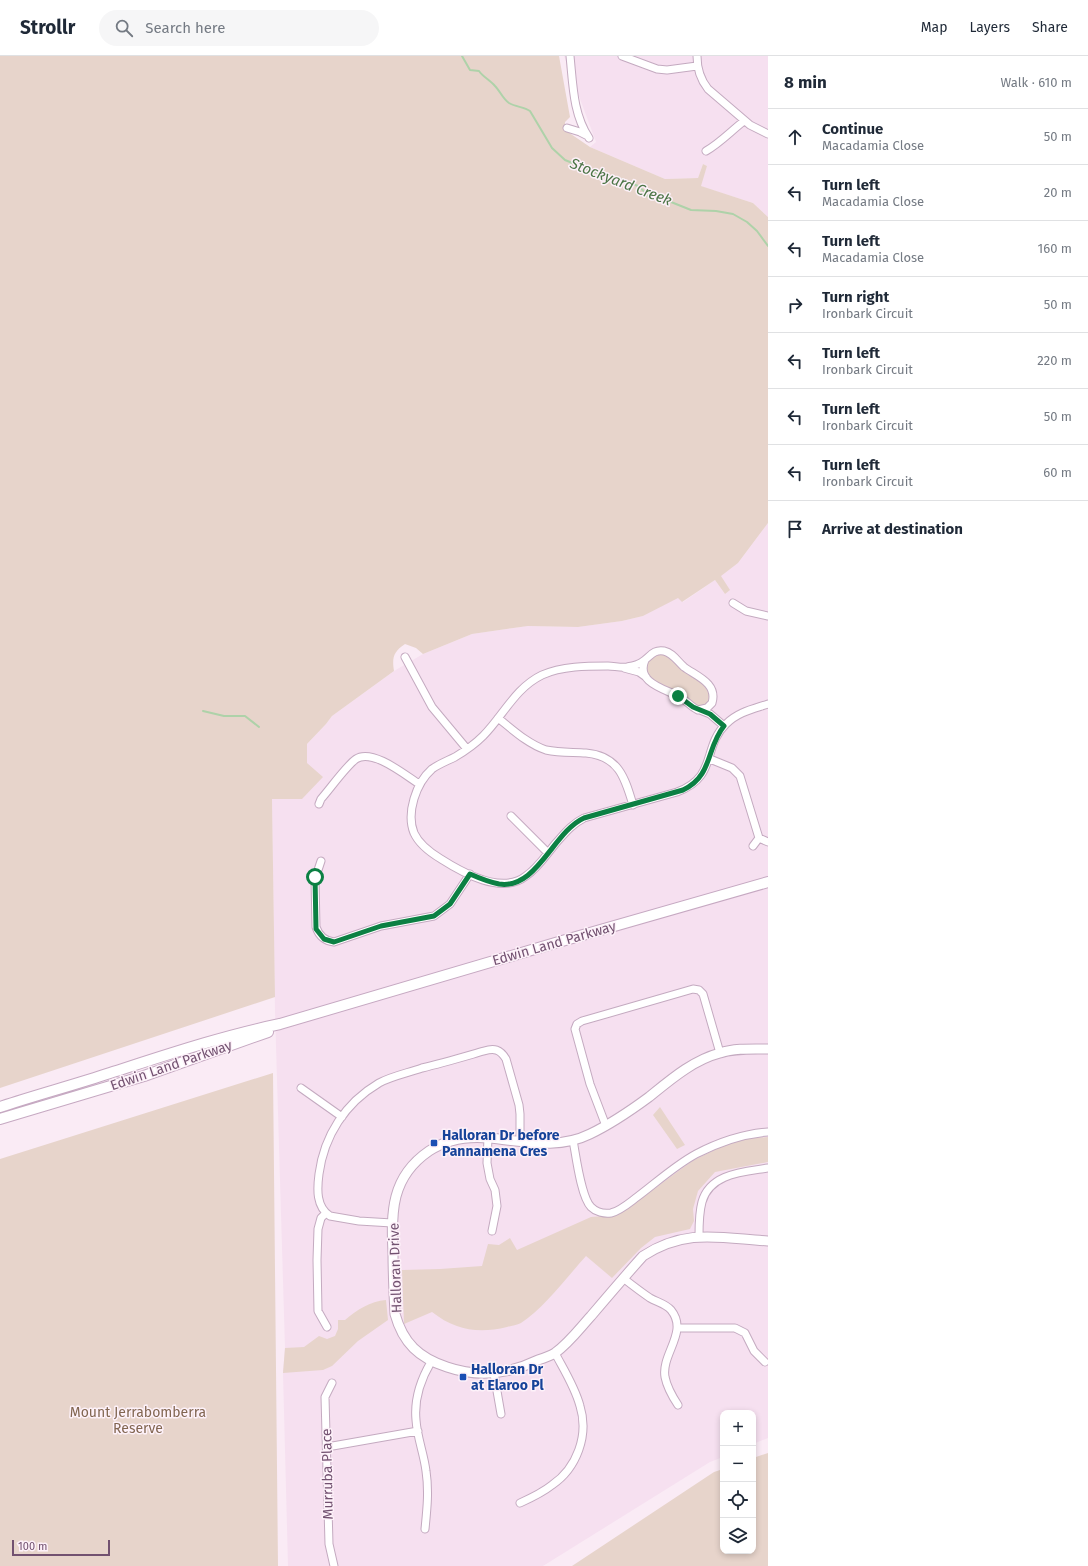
<!DOCTYPE html>
<html lang="en">
<head>
<meta charset="utf-8">
<style>
  :root { --surface:#fff; --page:#f6f6f7; --text:#1f2937; --muted:#747a83; --line:#e0e1e3 }
  body { margin:0; font-family:"Fira Sans",sans-serif; background:var(--page); color:var(--text) }
  .controls { position:absolute; right:12px; bottom:12px; display:grid; overflow:hidden; border-radius:8px; box-shadow:0 2px 6px #0003 }
  .controls button { width:36px; height:36px; display:grid; place-items:center; padding:0; border:0; border-bottom:1px solid var(--line); background:var(--surface); color:var(--text); font:20px sans-serif }
  .scale { position:absolute; left:12px; bottom:10px; width:98px; box-sizing:border-box; padding-left:4px; border:2px solid #725170; border-top:0; font-size:11px; line-height:14px; white-space:nowrap; color:#725170; -webkit-text-stroke:3px #fdf1f9; paint-order:stroke }
  .stop { position:absolute; width:12px; height:12px; margin:-9px; border:3px solid #0b8043; border-radius:50%; background:#fff }
  .stop.end { background:#0b8043; border-color:#fff; box-shadow:0 1px 4px #0008 }
  .list { margin:0; padding:0; list-style:none }
  h2 { display:flex; justify-content:space-between; align-items:center; height:52px; margin:0; padding:0 16px; font-size:17px }
  h2 small { font-size:13px; font-weight:400; color:var(--muted) }
  .list li { display:grid; grid-template-columns:26px 1fr auto; gap:12px; align-items:center; box-sizing:border-box; height:56px; padding:0 16px; border-top:1px solid var(--line) }
  .list b { display:block; font-size:15px; white-space:nowrap }
  .list p { margin:0; font-size:13px; white-space:nowrap; color:var(--muted) }
  .list em { font-size:13px; font-style:normal; color:var(--muted) }
  .icon { flex:none; width:22px; height:22px; fill:none; stroke:currentColor; stroke-width:2; stroke-linecap:round; stroke-linejoin:round }
  .map { position:relative; flex:none; width:768px; height:1510px; overflow:hidden }
  header { display:flex; align-items:center; gap:24px; box-sizing:border-box; height:56px; padding:0 20px; background:var(--surface); border-bottom:1px solid var(--line) }
  header strong { font-size:19px }
  nav { display:flex; gap:22px; margin-inline-start:auto; font-size:14px }
  .search { width:280px; height:36px; background:var(--page); display:flex; align-items:center; gap:10px; box-sizing:border-box; padding:0 14px; border-radius:22px; color:var(--muted); font-size:15px }
  main { display:flex }
  aside { flex:1; background:var(--surface) }
  .map>svg:first-child { display:block }
  .residential { fill:#f6e0f0 }
  .green { fill:#e7d4cb }
  .lines { fill:none; stroke-linecap:round; stroke-linejoin:round }
  .stream { stroke:#aed2a9; stroke-width:2 }
  .minor-casing { stroke:#c4aac0; stroke-width:9 }
  .tertiary-casing { stroke:#c4aac0; stroke-width:11 }
  .secondary-casing { stroke:#c6a9c2; stroke-width:12 }
  .minor { stroke:#fff; stroke-width:7 }
  .tertiary { stroke:#fff; stroke-width:9 }
  .secondary { stroke:#fff; stroke-width:10 }
  .route { stroke:#0b8043; stroke-width:5 }
  .transit-dot { fill:#1a4fb4; stroke:#fdf1f9; stroke-width:1.5 }
  .labels { text-anchor:middle; stroke-width:3; stroke-linejoin:round; paint-order:stroke }
  .street-label { font-size:14px; fill:#725170; stroke:#fdf1f9 }
  .transit-label { font-size:14px; font-weight:bold; fill:#164399; stroke:#fdf1f9; text-anchor:start }
  .park-label { font-size:14px; fill:#826651; stroke:#fdf1f9 }
  .water-label { font-size:15px; font-style:italic; fill:#4c7546; stroke:#fdf1f9 }
</style>
</head>
<body>
<header>
<strong>Strollr</strong>
<div class="search"><svg class="icon" aria-label="search" viewBox="0 0 24 24"><circle cx="10" cy="10" r="6"/><path d="M15 15l6 6"/></svg>Search here</div>
<nav><a>Map</a><a>Layers</a><a>Share</a></nav>
</header>
<main>
<div class="map">
<svg width="768" height="1510" viewBox="0 0 768 1510">
  <rect width="100%" height="100%" fill="#faebf5"/>
  <!-- residential -->
  <path class="residential" d="M564,0H768V161L753,147L700,130L707,110L703,108L698,122L665,123L590,91L596,86Z
    M768,467V1382L753,1388V1357H723V1401L710,1406L543,1510H288L283,1317L285,1292L275,956L272,742L302,743L307,707V688L326,668L332,660L394,615L423,598L472,578L528,570L578,571L622,565L643,560L678,541L683,546L715,524L725,538L720,520L738,507Z"/>
  <!-- green -->
  <path class="green" d="M0,0H559L570,61L565,66V74L590,91L665,123L698,122L703,108L707,110L701,130L753,147L768,161V467L738,507L721,520L730,534L725,538L715,524L682,546L678,542L643,560L622,565L578,571L528,570L472,578L423,598L416,592L405,588C393,596 392,602 394,615L332,660L326,668L307,688V707L323,721L302,743H272L275,941L0,1032Z
    M658,598H665L704,627L710,636V645C706,649 702,652 696,650L652,624L646,615L648,604Z
    M273,1017L278,1510H0V1103Z
    M660,1051L685,1089L677,1093L653,1059Z
    M768,1081V1106L715,1116L698,1135L693,1153L694,1165L690,1173L655,1181L641,1192L612,1222L586,1200C568,1220 543,1253 521,1267C517,1269 511,1270 507,1271C478,1278 455,1274 432,1256L404,1268L402,1214L440,1213L482,1210L488,1188L499,1189L510,1182L517,1194L591,1161L616,1159L631,1150L692,1105L737,1083Z
    M386,1244L388,1264L358,1285L332,1310L323,1314L283,1317L285,1292L304,1291L319,1280L327,1283L335,1280L338,1273V1264H345C357,1254 370,1245 386,1244Z
    M768,1397V1510H572L714,1416L723,1413V1495H753V1402Z"/>
  <g class="lines">
    <!-- stream -->
    <path class="stream" d="M462,0L470,14L479,15C483,21 490,24 495,30C500,35 503,43 509,47C516,51 524,51 530,55L552,92L565,104L602,119L618,122L638,130L646,137L647,140L661,142L691,154L716,155L733,158L747,166L757,175L768,190
      M203,655L224,660H245L259,671"/>
    <!-- minor casing -->
    <g class="minor-casing">
      <path id="minor" d="M570,0C573,29 573,58 589,82
        M622,0L657,13L667,14L697,10
        M697,0C697,13 700,23 708,33L750,69L768,78
        M567,72L580,76L586,79
        M706,95C720,87 731,75 744,65
        M733,547L746,555L768,560
        M405,601L432,651L467,693
        M645,604C635,627 666,633 680,641C687,645 691,651 698,654L707,652L712,647C718,627 696,620 684,611C677,605 673,597 664,595C653,593 650,601 642,606C638,609 632,610 627,611C621,612 614,610 608,610C587,610 562,610 542,619C515,632 503,660 483,680C475,688 465,695 455,701C447,705 439,708 432,713C416,727 406,757 414,777C419,788 431,797 441,803C463,817 502,839 526,820C538,812 546,799 556,787C565,777 572,768 584,762L677,736C718,721 702,691 726,668C738,656 753,653 768,648
        M624,612L639,616L646,621
        M700,654L710,658L724,670
        M498,662C513,674 528,688 546,694C560,697 573,696 586,697C619,700 625,722 633,749
        M710,703L732,712L740,720L759,782L753,790
        M319,748L321,743C330,733 346,710 356,703C372,692 405,719 419,728
        M511,760L548,797
        M759,782L768,786
        M321,805L315,823L316,871C319,880 325,885 334,886L381,870L434,860L450,848L470,818
        M301,1032L342,1061
        M606,1070L590,1028L575,973L577,968L582,965L693,933L699,934L703,938L720,997
        M488,1081L487,1107L490,1123L495,1134L497,1150L492,1175
        M573,1084C576,1100 581,1141 591,1151C596,1156 604,1158 611,1157C620,1155 629,1147 637,1141C656,1127 674,1110 696,1098C719,1086 742,1078 768,1076
        M326,1157L321,1162L318,1173L317,1204L318,1255L327,1271
        M392,1167L359,1165L330,1160C316,1151 317,1133 319,1118C324,1080 345,1047 379,1027C392,1020 408,1017 422,1012C443,1007 463,1001 484,995C494,992 500,993 506,1003L519,1049L520,1058V1085
        M699,1180C699,1169 699,1157 702,1146C710,1117 744,1116 768,1112
        M623,1222C632,1229 641,1236 650,1242C657,1246 666,1248 671,1254C689,1276 661,1298 665,1321C667,1331 672,1340 678,1349
        M678,1272H735L745,1277L754,1295L765,1306
        M494,1318L501,1358
        M332,1327L325,1341L329,1488L334,1510
        M327,1391L418,1375
        M520,1447C531,1442 542,1437 552,1429C577,1412 589,1379 580,1350C575,1331 564,1314 555,1297
        M425,1473C427,1453 429,1435 426,1415C424,1398 417,1381 416,1364C414,1343 421,1323 431,1306"/>
    </g>
    <!-- tertiary casing -->
    <g class="tertiary-casing">
      <path id="tertiary" d="M768,993C752,993 735,992 720,997C693,1004 670,1024 649,1041C630,1055 611,1068 590,1078C558,1094 523,1085 489,1082C468,1080 447,1083 429,1095C391,1121 391,1156 393,1197C393,1218 394,1238 395,1258C403,1287 419,1302 447,1311C479,1322 509,1318 538,1304C544,1302 550,1300 555,1297C569,1287 580,1272 591,1260C608,1240 625,1220 643,1200C686,1172 720,1182 768,1185"/>
    </g>
    <!-- secondary casing -->
    <g class="secondary-casing">
      <path id="secondary" d="M0,1051C36,1039 74,1029 110,1017C166,999 222,980 280,968L562,885L768,826
        M0,1063L144,1020L268,976"/>
    </g>
    <!-- minor -->
    <use href="#minor" class="minor"/>
    <!-- tertiary -->
    <use href="#tertiary" class="tertiary"/>
    <!-- secondary -->
    <use href="#secondary" class="secondary"/>
  </g>
  <g class="lines">
    <!-- route -->
    <path class="route" d="M315,821L316,873L324,883L334,886L381,870L434,860L450,848L470,818C479,822 489,826 499,828C537,834 553,776 584,762L683,734C713,720 706,692 724,670L710,658L693,651L678,640"/>
  </g>
  <!-- markers -->
  <g class="transit-dot">
    <rect x="430" y="1083" width="8" height="8" rx="2"/>
    <rect x="459" y="1317" width="8" height="8" rx="2"/>
  </g>
  <g class="labels">
    <!-- street labels -->
    <g class="street-label">
      <text transform="translate(554 887) rotate(-16)" y="5">Edwin Land Parkway</text>
      <text transform="translate(171 1009) rotate(-19)" y="5">Edwin Land Parkway</text>
      <text transform="translate(395 1212) rotate(-92)" y="5">Halloran Drive</text>
      <text transform="translate(327 1418) rotate(-91)" y="5">Murruba Place</text>
    </g>
    <!-- transit labels -->
    <g class="transit-label">
      <text x="442" y="1084">Halloran Dr before<tspan x="442" dy="16">Pannamena Cres</tspan></text>
      <text x="471" y="1318">Halloran Dr<tspan x="471" dy="16">at Elaroo Pl</tspan></text>
    </g>
    <!-- park labels -->
    <g class="park-label">
      <text x="138" y="1361">Mount Jerrabomberra<tspan x="138" dy="16">Reserve</tspan></text>
    </g>
    <!-- water labels -->
    <g class="water-label">
      <text transform="translate(621 126) rotate(21)" y="5">Stockyard Creek</text>
    </g>
  </g>
</svg>
<div class="controls">
<button>+</button>
<button>−</button>
<button><svg class="icon" aria-label="locate" viewBox="0 0 24 24"><circle cx="12" cy="12" r="6"/><path d="M12 2v4M12 18v4M2 12h4M18 12h4"/></svg></button>
<button><svg class="icon" aria-label="layers" viewBox="0 0 24 24"><path d="M12 4l9 5-9 5-9-5zM3 14l9 5 9-5"/></svg></button>
</div>
<div class="scale">100 m</div>
<div class="stop" style="left:315px;top:821px"></div>
<div class="stop end" style="left:678px;top:640px"></div>
</div>
<aside>
<h2>8 min<small>Walk · 610 m</small></h2>
<ul class="list">
<li><svg class="icon" aria-label="ahead" viewBox="0 0 24 24"><path d="M12 20V5M6 11l6-6 6 6"/></svg><div><b>Continue</b><p>Macadamia Close</p></div><em>50 m</em></li>
<li><svg class="icon" aria-label="left" viewBox="0 0 24 24"><path d="M17 20v-9H6M10 6l-5 5 5 5"/></svg><div><b>Turn left</b><p>Macadamia Close</p></div><em>20 m</em></li>
<li><svg class="icon" aria-label="left" viewBox="0 0 24 24"><path d="M17 20v-9H6M10 6l-5 5 5 5"/></svg><div><b>Turn left</b><p>Macadamia Close</p></div><em>160 m</em></li>
<li><svg class="icon" aria-label="right" viewBox="0 0 24 24"><path d="M7 20v-9h11M14 6l5 5-5 5"/></svg><div><b>Turn right</b><p>Ironbark Circuit</p></div><em>50 m</em></li>
<li><svg class="icon" aria-label="left" viewBox="0 0 24 24"><path d="M17 20v-9H6M10 6l-5 5 5 5"/></svg><div><b>Turn left</b><p>Ironbark Circuit</p></div><em>220 m</em></li>
<li><svg class="icon" aria-label="left" viewBox="0 0 24 24"><path d="M17 20v-9H6M10 6l-5 5 5 5"/></svg><div><b>Turn left</b><p>Ironbark Circuit</p></div><em>50 m</em></li>
<li><svg class="icon" aria-label="left" viewBox="0 0 24 24"><path d="M17 20v-9H6M10 6l-5 5 5 5"/></svg><div><b>Turn left</b><p>Ironbark Circuit</p></div><em>60 m</em></li>
<li><svg class="icon" aria-label="arrive" viewBox="0 0 24 24"><path d="M6 21V4h12l-3 4 3 4H6"/></svg><div><b>Arrive at destination</b></div></li>
</ul>
</aside>
</main>
</body>
</html>
